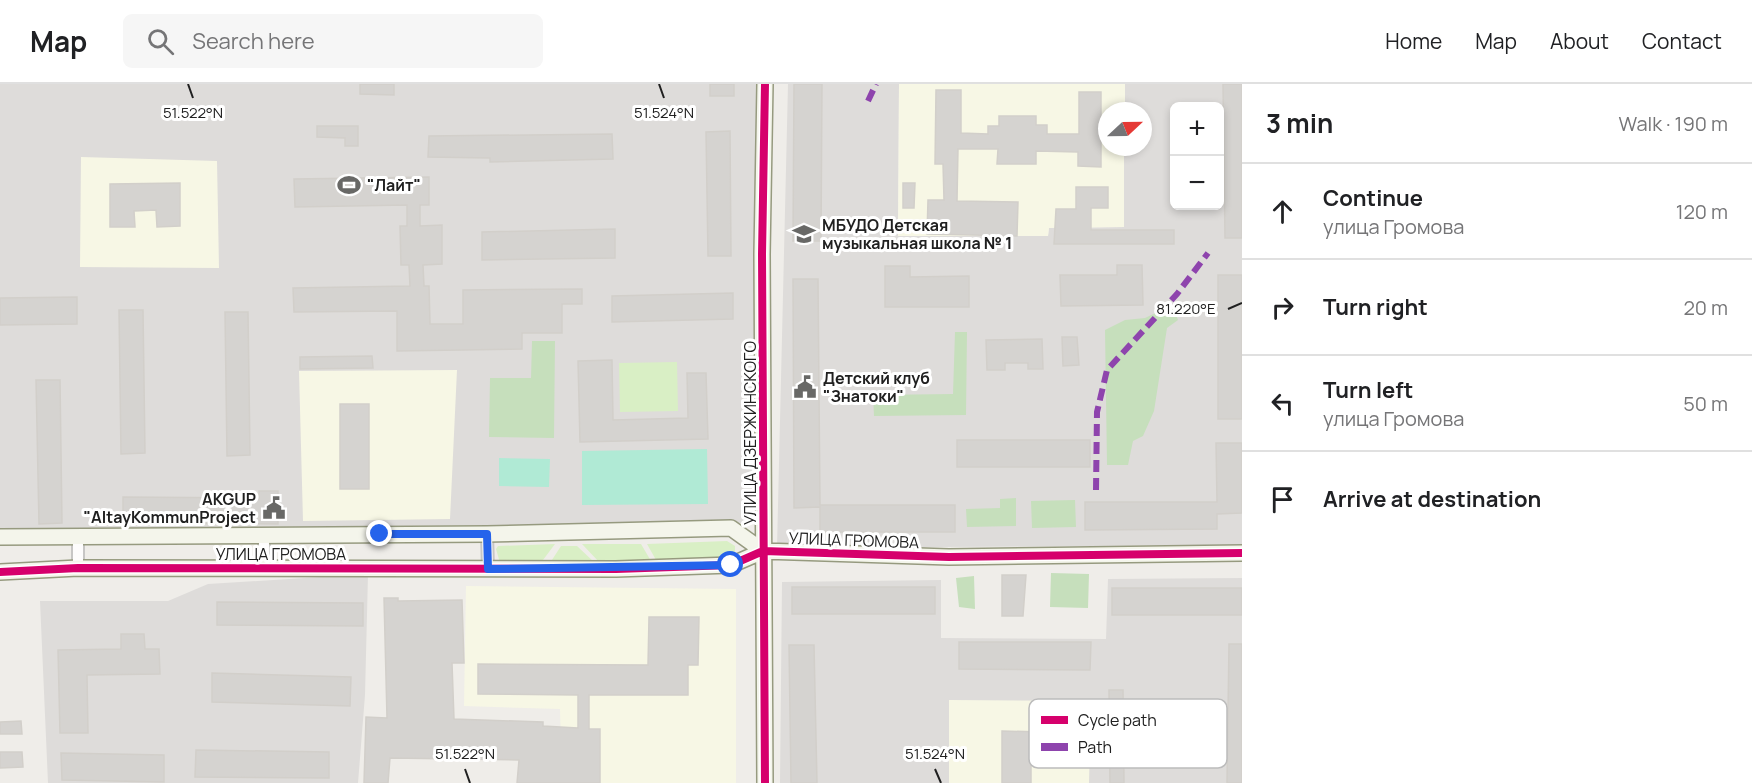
<!DOCTYPE html>
<html lang="en">
<head>
<meta charset="utf-8">
<style>
  :root { --surface:#fff; --page:#f6f6f6; --text:#202124; --muted:#757577; --line:#e0e0e0 }
  body { margin:0; font-family:Manrope,sans-serif; background:var(--page); color:var(--text) }
  .controls { position:absolute; right:18px; top:18px; display:grid; overflow:hidden; border-radius:9px; box-shadow:0 3px 9px #0003 }
  .controls button { width:54px; height:54px; display:grid; place-items:center; padding:0; border:0; border-bottom:2px solid var(--line); background:var(--surface); color:var(--text); font:30px sans-serif }
  .compass { position:absolute; left:1098px; top:18px; width:54px; height:54px; border-radius:50%; background:var(--surface); box-shadow:0 3px 9px #0003; rotate:68deg }
  .stop { position:absolute; width:18px; height:18px; margin:-14px; border:4px solid #2563eb; border-radius:50%; background:#fff }
  .stop.end { background:#2563eb; border-color:#fff; box-shadow:0 2px 6px #0008 }
  .list { margin:0; padding:0; list-style:none }
  h2 { display:flex; justify-content:space-between; align-items:center; height:78px; margin:0; padding:0 24px; font-size:26px }
  h2 small { font-size:20px; font-weight:400; color:var(--muted) }
  .list li { display:grid; grid-template-columns:39px 1fr auto; gap:18px; align-items:center; box-sizing:border-box; height:96px; padding:0 24px; border-top:2px solid var(--line) }
  .list b { display:block; font-size:22px; white-space:nowrap }
  .list p { margin:0; font-size:20px; white-space:nowrap; color:var(--muted) }
  .list em { font-size:20px; font-style:normal; color:var(--muted) }
  .icon { flex:none; width:33px; height:33px; fill:none; stroke:currentColor; stroke-width:2; stroke-linecap:round; stroke-linejoin:round }
  .map { position:relative; flex:none; width:1242px; height:699px; overflow:hidden }
  header { display:flex; align-items:center; gap:36px; box-sizing:border-box; height:84px; padding:0 30px; background:var(--surface); border-bottom:2px solid var(--line) }
  header strong { font-size:28px }
  nav { display:flex; gap:33px; margin-inline-start:auto; font-size:21px }
  .search { width:420px; height:54px; background:var(--page); display:flex; align-items:center; gap:15px; box-sizing:border-box; padding:0 21px; border-radius:9px; color:var(--muted); font-size:22px }
  main { display:flex }
  aside { flex:1; background:var(--surface) }
  .map>svg:first-child { display:block }
  .residential { fill:#dedcda; fill-rule:evenodd }
  .education { fill:#f7f7e5 }
  .grass { fill:#d9efc5 }
  .forest { fill:#c6dfbc }
  .pitch { fill:#b0ead5 }
  .building { fill:#d5d3d0; stroke:#d2cfca; stroke-width:1.5 }
  .lines { fill:none; stroke-linecap:round; stroke-linejoin:round }
  .street-casing { stroke:#c7c6c5; stroke-width:14 }
  .secondary-casing { stroke:#969a7f; stroke-width:18 }
  .street { stroke:#fdfcfc; stroke-width:10 }
  .secondary { stroke:#f4f5eb; stroke-width:15 }
  .quiet { stroke:#8e44ad; stroke-width:6; stroke-dasharray:12 6; stroke-linecap:butt }
  .cycleway-casing { stroke:#fff; stroke-width:11 }
  .cycleway { stroke:#d6006c; stroke-width:8 }
  .route { stroke:#2563eb; stroke-width:8 }
  .ticks { fill:none; stroke:#202020; stroke-width:2 }
  .labels { text-anchor:middle; stroke-width:6; stroke-linejoin:round; paint-order:stroke }
  .poi-label { font-size:16px; font-weight:bold; fill:#202020; stroke:#fff; text-anchor:start }
  .street-label { font-size:16px; fill:#202020; stroke:#fff }
  .key { fill:#fff; stroke:#bcbcbc; stroke-width:1.5 }
  .key-label { font-size:16px; fill:#202020 }
  .ticks-label { font-size:15px; text-anchor:middle; fill:#202020; stroke:#fff; stroke-width:6; stroke-linejoin:round; paint-order:stroke }
</style>
</head>
<body>
<header>
<strong>Map</strong>
<div class="search"><svg class="icon" aria-label="search" viewBox="0 0 24 24"><circle cx="10" cy="10" r="6"/><path d="M15 15l6 6"/></svg>Search here</div>
<nav><a>Home</a><a>Map</a><a>About</a><a>Contact</a></nav>
</header>
<main>
<div class="map">
<svg width="1242" height="699" viewBox="0 0 1242 699">
  <rect width="100%" height="100%" fill="#efede9"/>
  <!-- residential -->
  <path class="residential" d="M0,0H757L755,439L0,445Z
    M788,0H899L898,152H1048L1049,144L1124,143V63H1143V27H1125V0H1242V461L777,464ZM1174,22H1220V122H1174Z
    M368,490L365,611L358,699H48L40,517H168L208,500Z
    M1242,494V699H780L782,498L941,496V554L1106,555L1108,495Z"/>
  <!-- education -->
  <path class="education" d="M899,0H1125V27H1107V63H1124V143L1049,144L1048,152H898Z
    M81,73L217,77L219,184L80,183Z
    M457,286L450,435L303,437L299,287Z
    M466,502L736,505V699H562L560,625L464,622Z
    M949,616L1091,617L1089,699H949Z"/>
  <!-- grass -->
  <path class="grass" d="M677,278L678,327L620,328L619,279Z
    M727,457L735,462V469L729,474L656,476L647,460Z
    M555,460L543,476L500,479L496,465L498,462Z
    M582,460H641L651,477L599,478Z
    M561,462H577L594,478L550,479Z"/>
  <!-- forest -->
  <path class="forest" d="M1172,221L1178,236L1167,244L1154,327L1143,352L1133,357L1128,381H1107L1105,246L1125,236L1145,234Z
    M955,248H967L966,331L874,332L873,311L953,310Z
    M532,257H555L554,354L489,353L490,294H531Z
    M1016,414V442L967,443L966,425L1000,424V415Z
    M1075,416L1076,443L1032,444L1031,417Z
    M1051,489L1089,490L1088,524L1050,523Z
    M974,492L975,525L959,523L956,494Z"/>
  <!-- pitch -->
  <path class="pitch" d="M707,365L708,420L582,421V367Z
    M499,374L550,375L549,403L499,402Z"/>
  <!-- building -->
  <path class="building" d="M360,0H394V11L360,10Z
    M710,0H734V12H710Z
    M794,0H822L821,157H793Z
    M1223,0H1242V154H1225Z
    M936,6H961V49L988,50V42H999V32H1036V41H1047V50H1079V8H1101V83L1078,82V68L1036,67V80H997L998,65H958L957,117L1018,118L1017,152L927,150L928,116H944L943,80H935Z
    M317,42H358V62H345V54L317,53Z
    M730,47L731,172H708L706,48Z
    M612,50L613,75L490,78V74L428,73L429,52Z
    M429,93V121H420V142L442,141V180L423,181L424,202H429L430,240H463V206L582,205V220H562V249H522V265L397,267V227L294,228L293,204L410,202L409,181H401L400,142H407V121L295,123L294,95Z
    M180,99V142L157,143L156,126L134,127L135,143H110V100Z
    M903,99H915L914,124H903Z
    M1076,103H1108V124H1091V146H1174V160H1054L1056,125H1076Z
    M615,145V174L482,176V148Z
    M1117,181H1142L1143,221L1061,222L1060,191H1117Z
    M885,182H910V193L969,192V223H885Z
    M1218,191H1242V335H1218Z
    M793,195H818L820,421H955V448H820V423L794,424Z
    M733,209V235L612,238V212Z
    M77,213V240L0,241V214Z
    M119,226H143L145,369L121,370Z
    M225,228H248L250,371L227,372Z
    M1062,253H1077L1079,281L1063,282Z
    M1042,255L1043,285H1028V279H1005V286H987L986,256Z
    M372,272L373,284L300,285V273Z
    M612,276L613,336L688,334L687,289H706L708,355L580,358L578,277Z
    M36,296H60L62,439L39,440Z
    M340,320H369V405H340Z
    M957,356H1090V383H957Z
    M1216,359H1242V429L1217,430V445L1085,446V418H1217Z
    M259,407H278V440L123,439V413L259,414Z
    M1002,491H1026L1023,532H1002Z
    M792,503H935V530H792Z
    M1112,504H1242V531H1112Z
    M384,514H398V517L462,516L464,579H452L454,635L543,638V642L578,644V611L478,610V580L648,581L649,533H699L698,581H688V611H589V645H600V699H517L519,676L390,674L388,699H364L366,633L387,634Z
    M217,518L363,519V542L217,541Z
    M121,550H144L145,565H159L160,590L87,591L88,649H60L58,566L121,565Z
    M959,558H1091L1090,586L959,585Z
    M1229,560H1242V699H1227Z
    M789,561H814L817,699H791Z
    M212,589L351,593L350,622L212,618Z
    M1109,606H1123L1124,699H1110Z
    M21,637L22,650H0V638Z
    M1002,647L1041,648V668H1031V699H1002Z
    M196,666L329,668V694L195,693Z
    M0,668H22L23,683L0,684Z
    M61,669L164,671V698L62,696Z"/>
  <g class="lines">
    <!-- street casing -->
    <g class="street-casing">
      <path id="street" d="M487,450L488,485
        M78,452V484
        M264,483V450"/>
    </g>
    <!-- secondary casing -->
    <g class="secondary-casing">
      <path id="secondary" d="M0,453L487,450L731,444L763,467
        M0,488L78,484L616,485L731,481L763,467L949,473L1242,469
        M765,699L762,170L765,0"/>
    </g>
    <!-- street -->
    <use href="#street" class="street"/>
    <!-- secondary -->
    <use href="#secondary" class="secondary"/>
    <!-- quiet -->
    <path class="quiet" d="M868,17L876,0
      M1096,406L1097,328L1107,286L1177,210L1208,169"/>
    <!-- cycleway casing -->
    <g class="cycleway-casing">
      <path id="cycleway" d="M0,488L78,484L616,485L731,481L763,467L949,473L1242,469
        M765,699L762,170L765,0"/>
    </g>
    <!-- cycleway -->
    <use href="#cycleway" class="cycleway"/>
  </g>
  <g class="lines">
    <!-- route -->
    <path class="route" d="M380,450H487L488,485L731,481"/>
  </g>
  <!-- ticks -->
  <path class="ticks" d="M188,0L193,14M659,0L664,14M1228,225L1242,219M465,685L470,699M935,685L941,699"/>
  <!-- icons -->
  <defs>
    <g id="stadium-bare" transform="scale(1.8)"><path d="M0-5a6.5 5 0 1 0 0 10a6.5 5 0 1 0 0-10ZM-3.5-1.8h7v3.6h-7Z" fill="#686866" stroke="#fff" stroke-width="2.5" paint-order="stroke"/></g>
    <g id="school-bare" transform="scale(1.8)"><path d="M0-5L7-2L0 1L-7-2ZM-4 1L0 2.5L4 1V4Q0 6-4 4Z" fill="#686866" stroke="#fff" stroke-width="2.5" paint-order="stroke"/></g>
    <g id="civic-bare" transform="scale(1.8)"><path d="M-.6-6.5H3V-4.5H.6V-3L4-1V1h2V6H-6V1h2V-1L-.6-3ZM-1.2 2.5V6h2.4V2.5Z" fill="#686866" stroke="#fff" stroke-width="2.5" paint-order="stroke"/></g>
  </defs>
  <g fill-rule="evenodd">
    <use href="#stadium-bare" x="349" y="101"/>
    <use href="#school-bare" x="804" y="150"/>
    <use href="#civic-bare" x="805" y="303"/>
    <use href="#civic-bare" x="274" y="424"/>
  </g>
  <g class="labels">
    <!-- poi labels -->
    <g class="poi-label">
      <text x="367" y="107">"Лайт"</text>
      <text x="822" y="147">МБУДО Детская<tspan x="822" dy="18">музыкальная школа № 1</tspan></text>
      <text x="823" y="300">Детский клуб<tspan x="823" dy="18">"Знатоки"</tspan></text>
      <text x="256" y="421" text-anchor="end">AKGUP<tspan x="256" dy="18">"AltayKommunProject</tspan></text>
    </g>
    <!-- street labels -->
    <g class="street-label">
      <text transform="translate(750 349) rotate(-90)" y="6">УЛИЦА ДЗЕРЖИНСКОГО</text>
      <text transform="translate(854 456) rotate(2)" y="6">УЛИЦА ГРОМОВА</text>
      <text x="281" y="476">УЛИЦА ГРОМОВА</text>
    </g>
  </g>
  <!-- legend -->
  <rect x="1029" y="615" width="198" height="69" rx="9" class="key"/>
  <rect x="1041" y="632" width="27" height="8" fill="#d6006c"/>
  <rect x="1041" y="659" width="27" height="8" fill="#8e44ad"/>
  <g class="key-label">
    <text x="1078" y="642">Cycle path</text>
    <text x="1078" y="669">Path</text>
  </g>
  <g class="ticks-label">
    <text x="193" y="34">51.522°N</text>
    <text x="664" y="34">51.524°N</text>
    <text x="1186" y="230">81.220°E</text>
    <text x="465" y="675">51.522°N</text>
    <text x="935" y="675">51.524°N</text>
  </g>
</svg>
<div class="controls">
<button>+</button>
<button>−</button>
</div>
<svg class="compass" viewBox="-18 -18 36 36"><path d="M0-13l5 13h-10z" fill="#e53935"/><path d="M0 13l5-13h-10z" fill="#757577"/></svg>
<div class="stop" style="left:731px;top:481px"></div>
<div class="stop end" style="left:380px;top:450px"></div>
</div>
<aside>
<h2>3 min<small>Walk · 190 m</small></h2>
<ul class="list">
<li><svg class="icon" aria-label="ahead" viewBox="0 0 24 24"><path d="M12 20V5M6 11l6-6 6 6"/></svg><div><b>Continue</b><p>улица Громова</p></div><em>120 m</em></li>
<li><svg class="icon" aria-label="right" viewBox="0 0 24 24"><path d="M7 20v-9h11M14 6l5 5-5 5"/></svg><div><b>Turn right</b></div><em>20 m</em></li>
<li><svg class="icon" aria-label="left" viewBox="0 0 24 24"><path d="M17 20v-9H6M10 6l-5 5 5 5"/></svg><div><b>Turn left</b><p>улица Громова</p></div><em>50 m</em></li>
<li><svg class="icon" aria-label="arrive" viewBox="0 0 24 24"><path d="M6 21V4h12l-3 4 3 4H6"/></svg><div><b>Arrive at destination</b></div></li>
</ul>
</aside>
</main>
</body>
</html>
